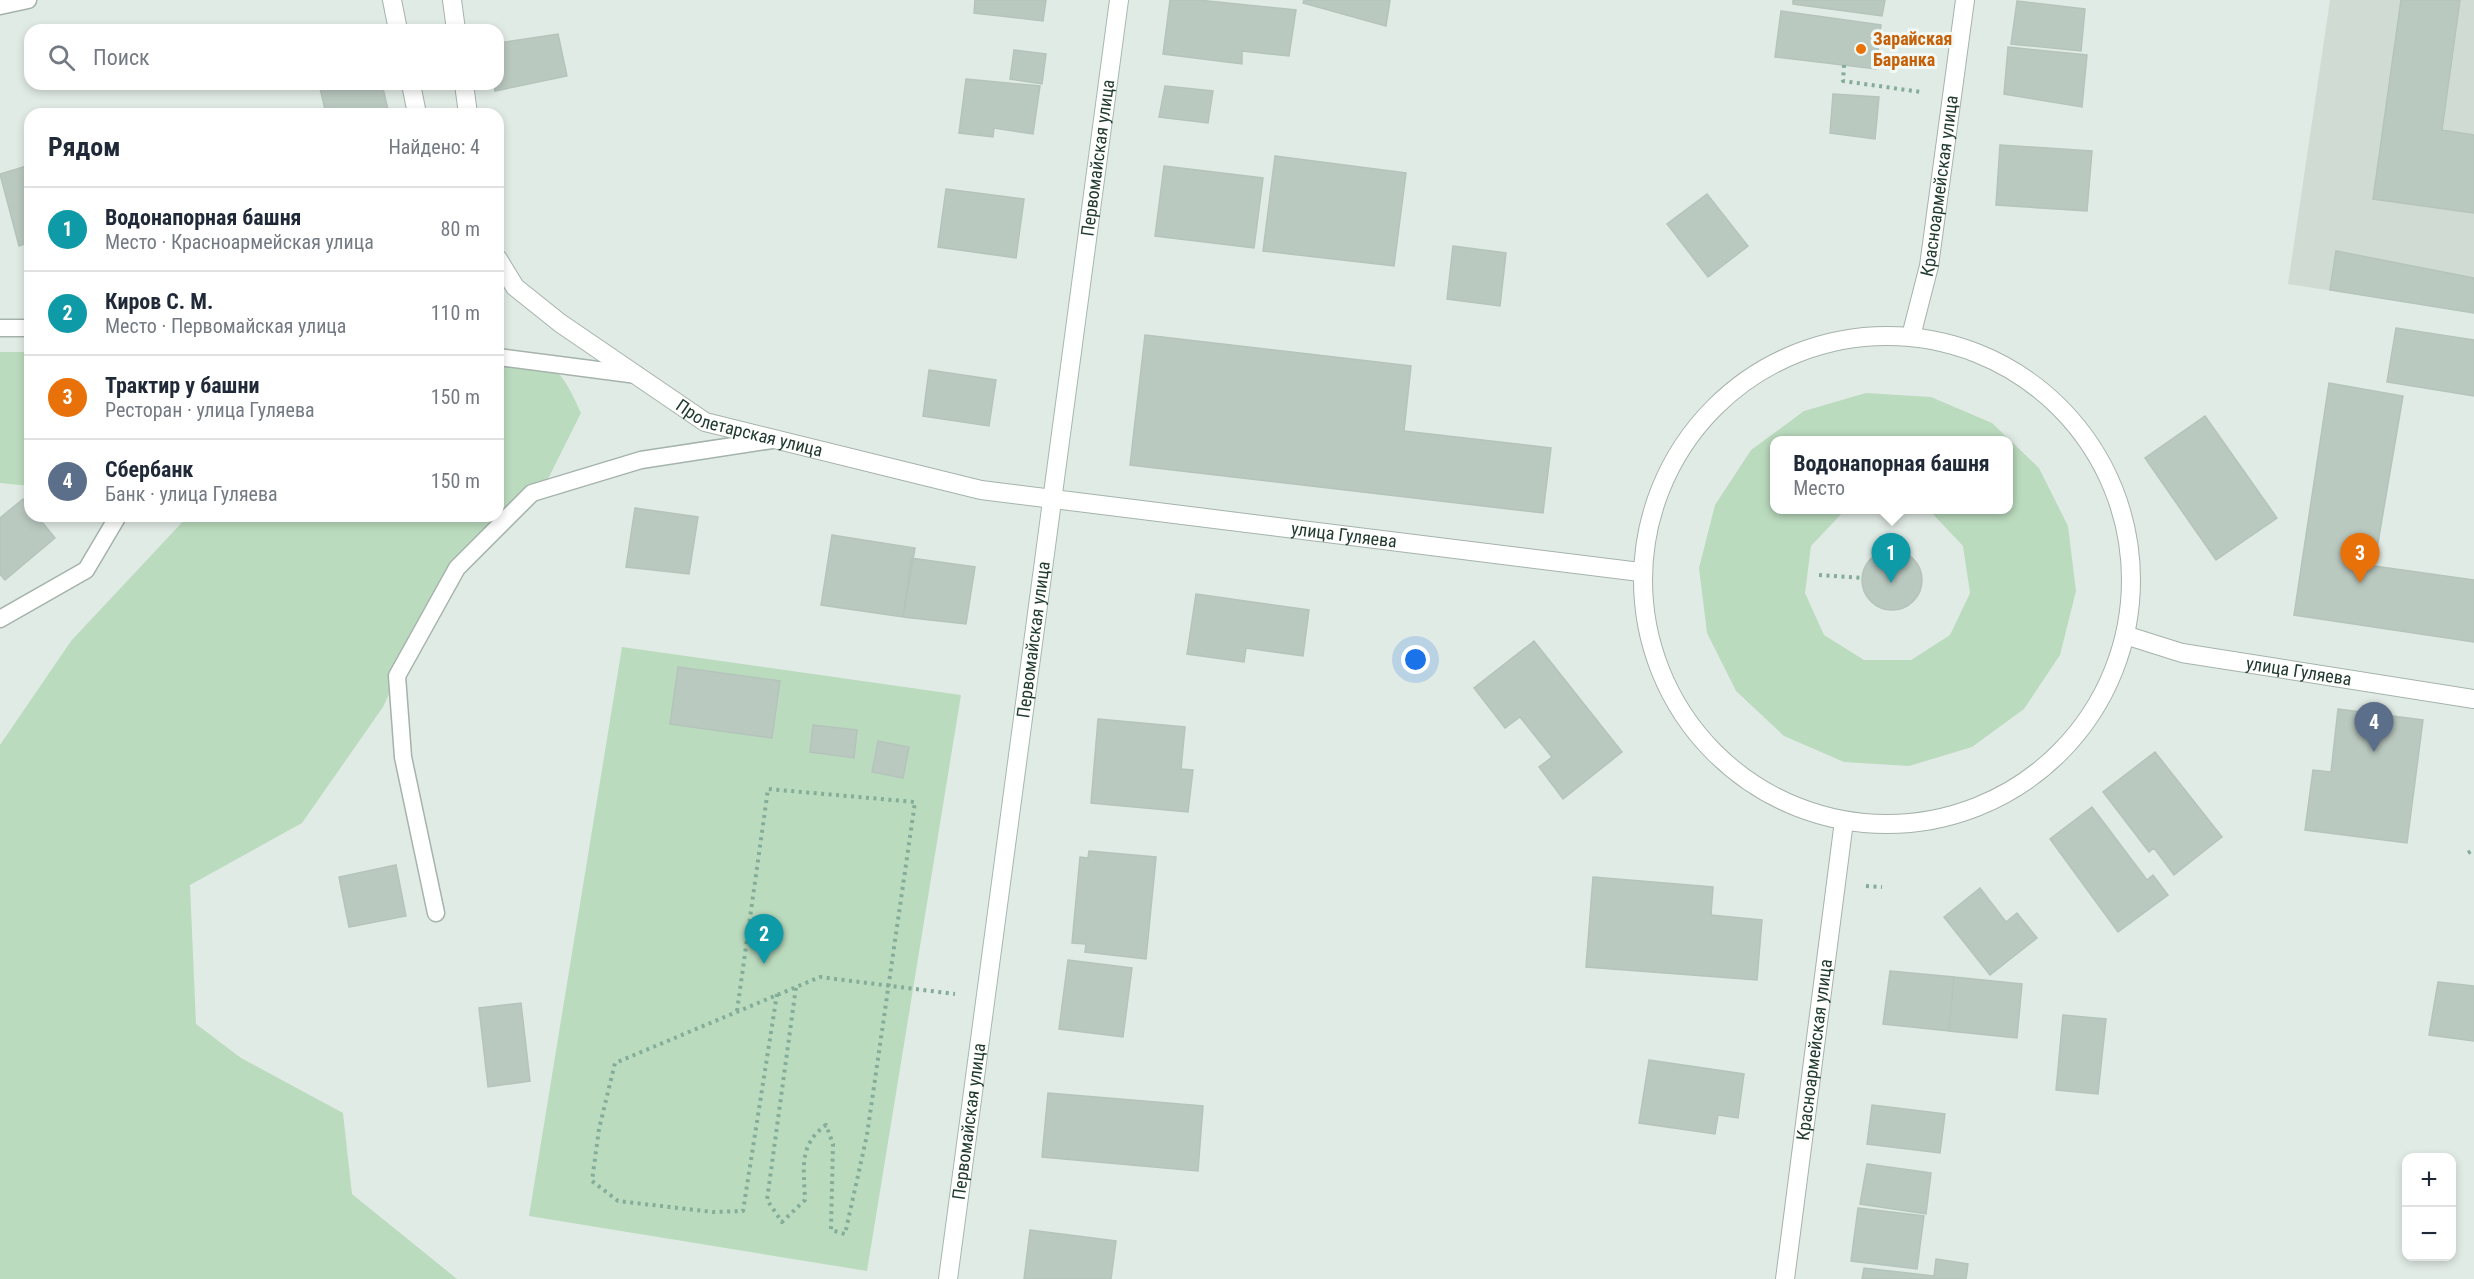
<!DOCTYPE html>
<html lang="ru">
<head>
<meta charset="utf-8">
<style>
  :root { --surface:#fff; --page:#f2f2f3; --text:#1f2937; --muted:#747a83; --line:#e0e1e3; --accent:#db2777 }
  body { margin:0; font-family:"Roboto Condensed",sans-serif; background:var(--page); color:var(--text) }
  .controls { position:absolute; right:18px; bottom:18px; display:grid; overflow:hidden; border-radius:12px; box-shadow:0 3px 9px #0003 }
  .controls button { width:54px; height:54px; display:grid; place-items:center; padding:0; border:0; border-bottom:2px solid var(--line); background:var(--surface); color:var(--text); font:30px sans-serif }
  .you { position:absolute; left:1416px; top:660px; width:21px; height:21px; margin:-15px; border:4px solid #fff; border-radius:50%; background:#1a73e8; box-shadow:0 0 0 9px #1a73e833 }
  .badge { display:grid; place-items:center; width:39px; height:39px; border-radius:50%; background:var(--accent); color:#fff; font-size:20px; font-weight:700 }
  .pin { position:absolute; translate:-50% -50px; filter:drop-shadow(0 2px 3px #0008) }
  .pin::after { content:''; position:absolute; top:32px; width:21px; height:18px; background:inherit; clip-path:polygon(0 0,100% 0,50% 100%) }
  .popup { position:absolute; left:1770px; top:436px; width:243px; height:78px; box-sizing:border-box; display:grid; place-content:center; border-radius:12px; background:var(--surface); filter:drop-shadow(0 2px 4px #0005); font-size:20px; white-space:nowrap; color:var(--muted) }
  .popup b { font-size:22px; color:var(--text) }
  .popup::after { content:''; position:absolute; left:50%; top:100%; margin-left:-12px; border:12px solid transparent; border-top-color:var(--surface) }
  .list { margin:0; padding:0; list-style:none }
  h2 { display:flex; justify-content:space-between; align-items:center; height:78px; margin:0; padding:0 24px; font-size:26px }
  h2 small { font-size:20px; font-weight:400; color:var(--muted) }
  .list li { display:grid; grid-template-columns:39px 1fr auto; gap:18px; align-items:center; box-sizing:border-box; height:84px; padding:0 24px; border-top:2px solid var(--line) }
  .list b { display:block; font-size:22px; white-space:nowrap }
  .list p { margin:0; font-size:20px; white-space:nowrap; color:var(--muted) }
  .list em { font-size:20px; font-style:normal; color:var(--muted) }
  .icon { flex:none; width:33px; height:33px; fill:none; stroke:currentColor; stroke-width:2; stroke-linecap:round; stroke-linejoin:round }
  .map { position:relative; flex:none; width:2474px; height:1279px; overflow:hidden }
  .search { position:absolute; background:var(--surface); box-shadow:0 3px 9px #0003; left:24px; top:24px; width:480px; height:66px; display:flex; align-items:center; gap:15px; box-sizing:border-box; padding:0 21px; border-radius:18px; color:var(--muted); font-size:22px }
  .panel { position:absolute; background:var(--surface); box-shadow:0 3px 9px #0003; left:24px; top:108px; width:480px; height:414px; border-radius:18px }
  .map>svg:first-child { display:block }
  .built { fill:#d0dbd4 }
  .green { fill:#bbdbbe; fill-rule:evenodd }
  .building { fill:#bac9c0; stroke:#b4c4bb; stroke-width:1.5 }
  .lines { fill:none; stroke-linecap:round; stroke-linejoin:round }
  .service-casing { stroke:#a4b3ab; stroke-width:19 }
  .minor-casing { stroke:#a4b3ab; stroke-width:20 }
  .secondary-casing { stroke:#a3b9ae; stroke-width:20 }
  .path { stroke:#83ad99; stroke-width:4; stroke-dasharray:3 4.5; stroke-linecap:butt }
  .service { stroke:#fff; stroke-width:16 }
  .minor { stroke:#fff; stroke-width:18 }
  .secondary { stroke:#fff; stroke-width:18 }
  .food-dot { fill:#e8710a; stroke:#f2f8f4; stroke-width:2 }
  .labels { text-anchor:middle; stroke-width:6; stroke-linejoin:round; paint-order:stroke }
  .food-label { font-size:18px; font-weight:bold; fill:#c56008; stroke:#f2f8f4; text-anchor:start }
  .street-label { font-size:18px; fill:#223b30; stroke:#f2f8f4 }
</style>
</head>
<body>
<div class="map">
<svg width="2474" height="1279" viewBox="0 0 2474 1279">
  <rect width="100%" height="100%" fill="#e1ebe5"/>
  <!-- built -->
  <path class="built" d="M2330,0H2474V313L2288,284Z"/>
  <!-- green -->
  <path class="green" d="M0,352H30V486L0,483Z
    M498,357C551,362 559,362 581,413L549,477L440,584L383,707L302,823L190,885L196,1024L241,1058L343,1113L352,1194L457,1279H0V745L71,641L188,516H498Z
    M1866,393L1931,397L1992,423L2039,468L2068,526L2076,591L2060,655L2024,709L1972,747L1909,766L1844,762L1784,736L1736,691L1707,633L1699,568L1715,505L1751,450L1804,411ZM1774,440H2008V510H1929L1963,546L1970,593L1950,635L1911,660H1864L1824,635L1805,593L1811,546L1845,510H1774Z
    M622,647L961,695L867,1271L529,1216Z"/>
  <!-- building -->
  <path class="building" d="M975,0H1046L1043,21L974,13Z
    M1170,0H1198L1296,10L1289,56L1242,51V64L1163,54Z
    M1304,0H1390L1386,26L1303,3Z
    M1793,0H1885L1882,16L1793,4Z
    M2401,0H2460L2442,130L2474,135V213L2373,199Z
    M2017,1L2085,9L2081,51L2011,44Z
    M1781,11L1881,25L1876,69L1775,57Z
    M558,34L567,76L495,91L494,84H498V43Z
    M2008,47L2087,55L2082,107L2004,94Z
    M1014,50L1046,54L1042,84L1010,79Z
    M966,79L1040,86L1033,134L994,128L993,137L959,133Z
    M319,84H382L389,114H326Z
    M1165,86L1213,91L1208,123L1159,117Z
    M1833,94L1879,97L1875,139L1830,133Z
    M2000,145L2092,151L2087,211L1996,205Z
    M1275,156L1406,173L1394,266L1263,251Z
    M30,165V242L19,246L0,174Z
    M1164,166L1263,178L1254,248L1155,236Z
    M946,189L1024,199L1016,258L938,247Z
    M1707,194L1748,246L1708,277L1667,224Z
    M1453,246L1506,253L1500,306L1447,299Z
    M2336,251L2474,278V313L2330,290Z
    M2396,328L2474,340V396L2387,382Z
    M1145,335L1411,366L1404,431L1551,448L1543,513L1130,465Z
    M929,370L996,380L989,426L923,416Z
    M2329,383L2403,396L2374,566L2474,580V642L2294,615Z
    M2205,416L2277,518L2216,560L2145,458Z
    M23,499L30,508V516H37L55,538L5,580L0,574V518Z
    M635,508L698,517L689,574L626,567Z
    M832,535L915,548L903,617L821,605Z
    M1862 580a30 30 0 1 1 60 0a30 30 0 1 1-60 0Z
    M911,558L975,567L966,624L903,617Z
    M1196,594L1309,610L1303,656L1246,648L1244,662L1187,654Z
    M1534,641L1622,752L1563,799L1539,767L1552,757L1520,717L1505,728L1474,688Z
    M678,667L780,681L772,738L670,724Z
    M2338,709L2423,720L2407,843L2305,830L2313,770L2331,772Z
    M1098,719L1185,727L1181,769L1193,770L1188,812L1091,803Z
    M813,725L857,730L854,758L810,752Z
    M878,741L909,747L903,778L872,772Z
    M2155,752L2222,837L2174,875L2154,848L2149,852L2103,792Z
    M2092,807L2147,880L2153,875L2168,895L2118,932L2050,839Z
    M1089,851L1156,857L1146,959L1085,952L1086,944L1072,943L1080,857L1088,858Z
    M396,865L406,916L349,927L339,877Z
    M1593,877L1713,887L1711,915L1762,920L1757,980L1586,967Z
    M1980,888L2006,922L2017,913L2037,938L1990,975L1944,917Z
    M1068,960L1132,968L1123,1037L1059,1029Z
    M1890,971L1954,977L1949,1031L1883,1024Z
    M1954,977L2022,984L2017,1038L1949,1031Z
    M2438,982L2474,986V1041L2429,1035Z
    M521,1003L530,1081L488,1087L479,1008Z
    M2063,1015L2106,1019L2098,1094L2056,1090Z
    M1649,1060L1744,1074L1738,1118L1718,1115L1715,1134L1639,1123Z
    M1048,1093L1203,1106L1198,1171L1042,1157Z
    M1872,1105L1945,1114L1940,1153L1867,1144Z
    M1867,1164L1931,1173L1926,1214L1860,1204Z
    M1858,1208L1924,1216L1917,1269L1851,1261Z
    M1030,1230L1116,1241L1111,1279H1024Z
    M1936,1259L1968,1264L1966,1279H1862L1864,1268L1934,1276Z"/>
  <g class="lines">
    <!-- service casing -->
    <g class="service-casing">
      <path id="service" d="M0,6L28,0
        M0,328H30
        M498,357L637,375
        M0,619L86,570L118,516
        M436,913L403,757L397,676L457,568L532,493L641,460L772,440"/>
    </g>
    <!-- minor casing -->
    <g class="minor-casing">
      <g id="minor">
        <path d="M392,0L398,30"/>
        <path d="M452,0L456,30"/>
        <path d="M411,84L417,114"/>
        <path d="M464,84L468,114"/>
        <path id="s1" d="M498,259L515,287L560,323L705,422L981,490L1640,572"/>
        <path id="s2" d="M1911,336L1929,266L1965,0"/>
        <circle cx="1887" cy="580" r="244"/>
        <path id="s3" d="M2125,635L2182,653L2474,699"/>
        <path id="s4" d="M1785,1279L1844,821"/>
      </g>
    </g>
    <!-- secondary casing -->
    <g class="secondary-casing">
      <g id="secondary">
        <path id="s5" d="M948,1279L1119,0"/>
      </g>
    </g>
    <!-- path -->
    <path class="path" d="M1844,65L1843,81L1921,92
      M1819,575L1863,578
      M2468,853L2474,849
      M1866,886L1882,887
      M777,994L743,1211L713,1212L618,1201L592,1181L599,1129L615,1063L820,977L955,994
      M737,1011L768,789L915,802L867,1135L845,1234L831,1230L833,1144L826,1125C798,1145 804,1169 805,1200L782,1222L767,1200L796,987"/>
    <!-- service -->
    <use href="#service" class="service"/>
    <!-- minor -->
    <use href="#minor" class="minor"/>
    <!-- secondary -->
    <use href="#secondary" class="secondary"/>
  </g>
  <!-- markers -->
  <circle class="food-dot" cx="1861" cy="49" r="6"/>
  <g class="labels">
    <!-- food labels -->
    <g class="food-label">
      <text x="1873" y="45">Зарайская<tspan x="1873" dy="21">Баранка</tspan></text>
    </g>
    <!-- street labels -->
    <g class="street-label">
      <text dy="6" stroke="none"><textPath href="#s5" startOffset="1131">Первомайская улица</textPath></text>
      <text dy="6" stroke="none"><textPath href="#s2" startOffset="153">Красноармейская улица</textPath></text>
      <text dy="6" stroke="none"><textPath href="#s1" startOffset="310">Пролетарская улица</textPath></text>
      <text dy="6" stroke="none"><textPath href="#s1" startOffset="916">улица Гуляева</textPath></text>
      <text dy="6" stroke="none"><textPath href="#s5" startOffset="645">Первомайская улица</textPath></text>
      <text dy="6" stroke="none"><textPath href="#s3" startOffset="178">улица Гуляева</textPath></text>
      <text dy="6" stroke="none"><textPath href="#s4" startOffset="231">Красноармейская улица</textPath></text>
      <text dy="6" stroke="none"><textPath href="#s5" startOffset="159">Первомайская улица</textPath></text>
    </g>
  </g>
</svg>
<div class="controls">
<button>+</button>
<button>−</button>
</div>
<div class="you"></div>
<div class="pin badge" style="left:1891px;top:583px;background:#0f9aa8">1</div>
<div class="popup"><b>Водонапорная башня</b>Место</div>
<div class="pin badge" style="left:764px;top:964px;background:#0f9aa8">2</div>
<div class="pin badge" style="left:2360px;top:583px;background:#e8710a">3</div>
<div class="pin badge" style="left:2374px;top:752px;background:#5c6f8a">4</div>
<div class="search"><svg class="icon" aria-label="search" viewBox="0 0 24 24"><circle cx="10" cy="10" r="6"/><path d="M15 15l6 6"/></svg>Поиск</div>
<section class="panel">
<h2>Рядом<small>Найдено: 4</small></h2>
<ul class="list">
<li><span class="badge" style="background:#0f9aa8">1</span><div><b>Водонапорная башня</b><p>Место · Красноармейская улица</p></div><em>80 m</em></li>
<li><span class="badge" style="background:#0f9aa8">2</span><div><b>Киров С. М.</b><p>Место · Первомайская улица</p></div><em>110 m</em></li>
<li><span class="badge" style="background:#e8710a">3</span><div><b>Трактир у башни</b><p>Ресторан · улица Гуляева</p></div><em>150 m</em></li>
<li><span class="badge" style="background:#5c6f8a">4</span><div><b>Сбербанк</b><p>Банк · улица Гуляева</p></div><em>150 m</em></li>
</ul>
</section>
</div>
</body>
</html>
